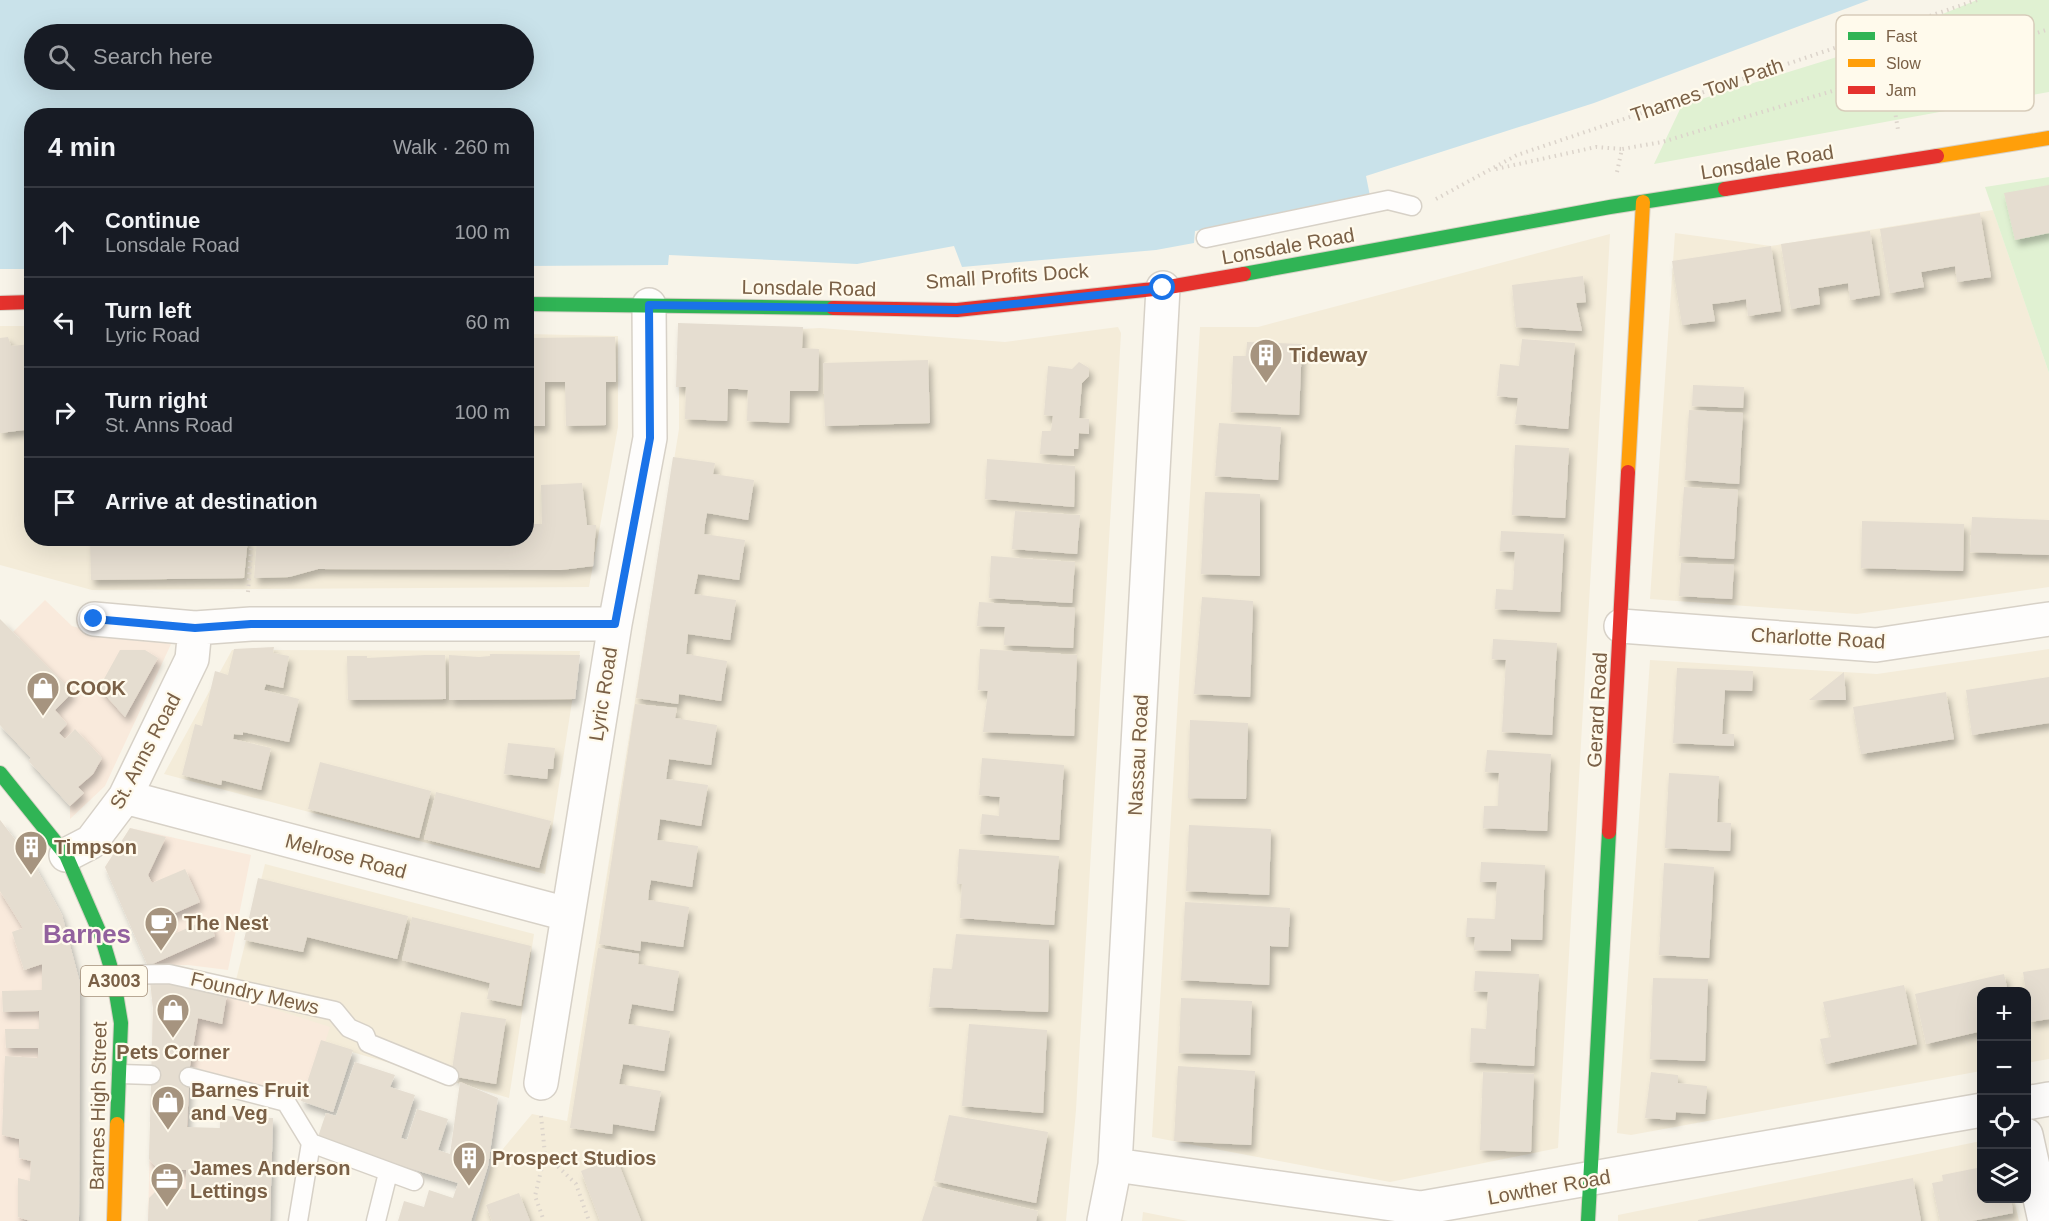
<!DOCTYPE html>
<html lang="en">
<head>
<meta charset="utf-8">
<style>
  :root { --surface:#171b24; --page:#20242c; --text:#f1f3f6; --muted:#9ea1a6; --line:#363941 }
  body { margin:0; font-family:Arial,sans-serif; background:var(--page); color:var(--text) }
  .controls { position:absolute; right:18px; bottom:18px; display:grid; overflow:hidden; border-radius:12px; box-shadow:0 6px 24px #0002 }
  .controls button { width:54px; height:54px; display:grid; place-items:center; padding:0; border:0; border-bottom:2px solid var(--line); background:var(--surface); color:var(--text); font:30px sans-serif }
  .stop { position:absolute; width:18px; height:18px; margin:-14px; border:4px solid #1a73e8; border-radius:50%; background:#fff }
  .stop.end { background:#1a73e8; border-color:#fff; box-shadow:0 2px 6px #0008 }
  .list { margin:0; padding:0; list-style:none }
  h2 { display:flex; justify-content:space-between; align-items:center; height:78px; margin:0; padding:0 24px; font-size:26px }
  h2 small { font-size:20px; font-weight:400; color:var(--muted) }
  .list li { display:grid; grid-template-columns:39px 1fr auto; gap:18px; align-items:center; box-sizing:border-box; height:90px; padding:0 24px; border-top:2px solid var(--line) }
  .list b { display:block; font-size:22px; white-space:nowrap }
  .list p { margin:0; font-size:20px; white-space:nowrap; color:var(--muted) }
  .list em { font-size:20px; font-style:normal; color:var(--muted) }
  .icon { flex:none; width:33px; height:33px; fill:none; stroke:currentColor; stroke-width:2; stroke-linecap:round; stroke-linejoin:round }
  .map { position:relative; flex:none; width:2049px; height:1221px; overflow:hidden }
  .search { position:absolute; background:var(--surface); box-shadow:0 6px 24px #0002; left:24px; top:24px; width:510px; height:66px; display:flex; align-items:center; gap:15px; box-sizing:border-box; padding:0 21px; border-radius:33px; color:var(--muted); font-size:22px }
  .panel { position:absolute; background:var(--surface); box-shadow:0 6px 24px #0002; left:24px; top:108px; width:510px; height:438px; border-radius:24px }
  .map>svg:first-child { display:block }
  .residential { fill:#f4ecd9 }
  .commercial { fill:#f9eadc }
  .green { fill:#e0f1d2 }
  .water { fill:#c9e2ea; fill-rule:evenodd }
  .building { fill:#e5ddd0; filter:url(#shadow) }
  .lines { fill:none; stroke-linecap:round; stroke-linejoin:round }
  .lane-casing { stroke:#d7d1c7; stroke-width:21 }
  .street-casing { stroke:#d7d1c7; stroke-width:36 }
  .fast-casing { stroke:#d8d1c6; stroke-width:16 }
  .slow-casing { stroke:#d8d1c6; stroke-width:16 }
  .jam-casing { stroke:#d8d1c6; stroke-width:16 }
  .path { stroke:#dcd4cb; stroke-width:4; stroke-dasharray:1.5 4.5; stroke-linecap:butt }
  .lane { stroke:#fefdfc; stroke-width:18 }
  .street { stroke:#fefdfc; stroke-width:33 }
  .fast { stroke:#30b455; stroke-width:14 }
  .slow { stroke:#ff9f0a; stroke-width:14 }
  .jam { stroke:#e5322d; stroke-width:14 }
  .route { stroke:#1a73e8; stroke-width:8 }
  .labels { text-anchor:middle; stroke-width:4.5; stroke-linejoin:round; paint-order:stroke }
  .shield { fill:#fffaec; stroke:#a28e78; stroke-width:1.5 }
  .shield-label { font-size:18px; font-weight:bold; fill:#7a6046 }
  .street-label { font-size:20px; fill:#7a6046; stroke:#fffaec }
  .poi-label { font-size:20px; font-weight:bold; fill:#7a6046; stroke:#fffaec; text-anchor:start }
  .district-label { font-size:26px; font-weight:bold; fill:#92619e; stroke:#fffaec }
  .key { fill:#fffaec; stroke:#d7ccba; stroke-width:1.5 }
  .key-label { font-size:16px; fill:#7a6046 }
</style>
</head>
<body>
<div class="map">
<svg width="2049" height="1221" viewBox="0 0 2049 1221">
  <defs>
    <filter id="shadow"><feDropShadow dx="3.5" dy="6" stdDeviation="3" flood-color="#0004"/></filter>
  </defs>
  <rect width="100%" height="100%" fill="#f8f4e9"/>
  <!-- residential -->
  <path class="residential" d="M1993,210L2049,373V587L1857,614L1650,599L1675,233L1771,246Z
    M1610,234L1558,1148L1390,1182L1152,1137L1200,327H1258Z
    M0,326H31L32,538H526L527,334L618,336V427L589,587L92,590L0,565Z
    M1118,327L1121,333L1076,1110L1066,1221H475L492,1162L532,1114L567,1121L679,429V336L820,328L1005,342Z
    M2049,649V1059L2027,1063L2026,992H1982L1981,1071L1631,1135L1617,1133L1650,660L1877,674Z
    M232,650L580,651L545,874L164,774Z
    M265,864L534,934L509,1098L188,1004L235,984Z
    M1981,1141L1982,1198L2014,1199L2019,1221H1618V1215Z
    M1143,1212L1188,1221H1142Z"/>
  <!-- commercial -->
  <path class="commercial" d="M45,600L72,626L101,634L172,642L105,786L70,819V806L29,761L31,758L0,725V658L20,638L13,632Z
    M0,820L35,866L62,915L80,983L79,1221H0Z
    M130,828L251,855L228,970L188,965L148,966L105,867Z
    M150,980L227,994L330,1027L306,1102L190,1066L185,1221H148L153,1008Z"/>
  <!-- green -->
  <path class="green" d="M1977,0H2049V92L1654,164L1682,105L1837,57Z
    M2049,177V373L1985,187Z"/>
  <!-- water -->
  <path class="water" d="M0,0H1869L1594,103L1366,176L1370,196L1319,209L1195,231L1194,243L1156,250L962,267L954,246L857,264L669,255L668,265L527,266L526,116H32L31,269H0ZM34,34H524V80H34Z"/>
  <!-- building -->
  <path class="building" d="M2049,185V233L2015,240L2004,193Z
    M1980,213L1991,277L1957,282L1955,266L1921,272L1924,287L1890,293L1880,229Z
    M1870,231L1880,295L1850,300L1848,283L1818,288L1820,304L1791,309L1781,244Z
    M1771,246L1781,311L1748,316L1746,299L1729,302L1712,304L1715,321L1682,325L1672,261Z
    M1583,276L1586,302L1576,303L1582,331L1516,327L1512,285Z
    M678,323L803,327L802,348L819,349L818,391H790L789,423L747,421L748,390L738,389H728L727,421L685,419L686,387H676Z
    M8,337L11,346L32,344V429L0,433V338Z
    M615,337L616,382H606V425L566,426L565,382H545V426H526V338Z
    M1522,339L1575,343L1568,429L1515,424L1518,398L1497,396L1500,364L1519,366Z
    M1247,342L1302,344L1299,415L1231,412L1233,356H1246Z
    M928,360L930,423L825,426L823,363Z
    M1079,362L1089,368V376L1082,383L1079,418L1089,419V434L1079,433L1078,449H1074V456L1040,454L1042,431H1051L1053,416L1044,415L1048,366L1072,369Z
    M1693,385L1744,387L1743,408L1692,406Z
    M1689,410L1743,413L1739,484L1685,480Z
    M1219,423L1281,427L1278,480L1215,476Z
    M1515,445L1569,448L1565,518L1512,515Z
    M673,457L715,463L713,474L754,480L748,520L707,513L705,524L704,534L745,540L739,580L698,574L694,594L736,600L730,640L688,634L686,654L727,661L721,701L679,694L678,704L636,698Z
    M987,459L1075,466L1074,507L985,499Z
    M582,483L587,525H596L593,566L561,570L318,569L289,577L254,578L257,538H526V524H542L541,485Z
    M1684,487L1738,490L1734,559L1679,556Z
    M1205,492L1260,494V576L1201,574Z
    M1015,511L1080,515L1077,554L1012,549Z
    M1972,517L2049,520V555L1970,552Z
    M1862,521L1964,524L1963,571L1861,568Z
    M1501,531L1564,534L1560,612L1495,609L1496,589L1513,590L1515,552L1500,551Z
    M90,538H206V541L214,542L223,541V538H248L244,578L91,580Z
    M991,556L1075,562L1072,603L989,598Z
    M1681,563L1734,565L1732,599L1679,596Z
    M1202,597L1253,601L1250,697L1194,694Z
    M979,602L1075,608L1073,648L1004,645L1005,627L977,626Z
    M0,619L73,692L55,710L67,724L59,733L65,739L75,729L102,758L93,774L78,787L84,793L70,806L29,761L31,758L0,725Z
    M1493,639L1557,643L1552,735L1502,732L1506,660L1492,659Z
    M274,647L273,653L289,656L283,688L266,684L264,690L299,699L289,742L243,732V735L234,734L233,739L271,748L261,790L222,780L221,785L182,775L195,724L202,726L215,671L228,675L234,649Z
    M980,649L1077,655L1074,736L983,732L988,691L978,690Z
    M120,650H145L158,658L125,717L99,688Z
    M490,654L580,655L575,699L449,700V655L479,657L490,656Z
    M425,655H445L446,699L348,700L347,656H367V658Z
    M1677,668L1753,671L1752,691L1725,690L1722,734H1734V746L1673,743Z
    M1844,672L1846,700H1809Z
    M2049,677V723L1972,735L1966,690Z
    M1946,692L1954,739L1861,754L1853,707Z
    M635,704L677,708L675,718L717,725L711,765L669,759L666,779L708,785L701,826L660,819L657,840L698,846L692,887L651,880L649,890L648,900L689,907L683,947L641,941L640,951L599,944Z
    M1190,720L1248,723L1246,799L1188,798Z
    M508,743L555,748L553,769H548L547,779L504,774Z
    M1487,750L1551,754L1547,831L1483,828L1484,806H1498L1499,773L1485,772Z
    M982,758L1064,765L1059,840L980,834L982,814L999,816L1000,797L979,795Z
    M320,762L431,791L419,838L308,809Z
    M1669,773L1719,776L1717,822L1731,823L1730,851L1665,848Z
    M436,792L551,821L539,868L424,839Z
    M0,820L35,866L62,915L80,983L79,1221H30L18,1217V1178L30,1181L31,1161L19,1158V1139L2,1135L5,1056L38,1058V1048H6L5,1029H39V1011L3,1012L2,991L42,990V964L24,970L12,932L23,928L0,891Z
    M1189,825L1271,829L1269,895L1186,891Z
    M130,828L166,837L148,875L152,883L185,869L200,902L166,917L174,934L208,919L215,936L148,966L105,867Z
    M959,849L1059,856L1054,925L960,918L962,884H957Z
    M1481,862L1545,865L1542,940L1511,939V951L1474,950L1475,937H1466L1467,918L1495,919L1497,882H1480Z
    M1664,863L1714,867L1709,958L1659,955Z
    M258,878L408,916L397,959L307,937L303,952L244,940Z
    M1185,902L1290,908L1288,947L1270,946L1269,985L1181,980Z
    M412,917L531,946L521,1006L487,999L490,983L402,960Z
    M956,934L1049,940L1048,1012L929,1007L933,968L952,969Z
    M598,948L639,954L638,964L679,971L673,1011L632,1004L628,1024L670,1031L664,1071L623,1064L619,1084L661,1091L654,1131L613,1124L612,1134L570,1128Z
    M2049,968V1019L2030,1022L2023,972Z
    M1475,971L1539,974L1534,1066L1470,1062L1471,1028L1486,1029L1488,992L1474,991Z
    M2004,974L2008,992H1982V1031L1926,1044L1915,994Z
    M1653,978L1708,979L1705,1061L1650,1059Z
    M150,980L227,994L222,1024L198,1018L190,1066L187,1127L220,1128V1116L273,1118L270,1221H148L149,1198L158,1189H186V1170L158,1169L149,1159L153,1008Z
    M1904,985L1917,1044L1826,1064L1820,1039L1831,1037L1823,1002Z
    M1181,998L1252,1001L1250,1055L1179,1053Z
    M461,1012L506,1019L496,1084L451,1076Z
    M969,1024L1047,1030L1043,1113L962,1106Z
    M321,1040L353,1050L333,1112L301,1101Z
    M355,1062L395,1075L390,1087L415,1095L401,1138L407,1140L417,1109L448,1119L438,1150L450,1154L460,1082L498,1098L488,1166L471,1221H398L404,1201L424,1207L429,1190L453,1198L458,1183L317,1140L326,1113L336,1116Z
    M1178,1066L1255,1071L1251,1145L1174,1141Z
    M1483,1072L1534,1074L1531,1152L1480,1150Z
    M1651,1072L1678,1075V1083L1707,1086L1705,1114L1676,1112L1675,1120L1645,1118Z
    M949,1115L1048,1132L1036,1203L934,1181Z
    M616,1157L631,1195L641,1221H600L581,1171Z
    M1982,1167V1198H2011L2013,1213L1972,1221H1940L1932,1183L1943,1181L1942,1175Z
    M1913,1178L1921,1221H1698V1220Z
    M933,1186L1038,1211L1036,1221H922Z
    M519,1193L530,1221H492L486,1205Z"/>
  <g class="lines">
    <!-- lane casing -->
    <g class="lane-casing">
      <path id="lane" d="M1206,238L1388,200L1412,206
        M113,975L169,974L335,1011L349,1028L365,1035L368,1043L449,1076
        M121,1074L151,1075
        M189,1077L286,1102L311,1143L298,1221
        M311,1143L414,1181
        M376,1221L388,1173"/>
    </g>
    <!-- street casing -->
    <g class="street-casing">
      <path id="street" d="M94,619L195,628L251,624H615
        M1621,626L1876,645L2049,619
        M125,797L567,914
        M66,855L91,842L125,797L192,659L195,628
        M541,1083L615,624L650,438L649,305
        M2026,1103L2049,1099
        M2026,1135L2045,1221
        M1115,1165L1421,1208L1982,1110
        M1104,1221L1115,1165L1163,288"/>
    </g>
    <!-- fast casing -->
    <g class="fast-casing">
      <path id="fast" d="M1244,274L1610,207L1725,189
        M526,304L833,308
        M0,773L66,855L102,938L113,975L121,1023L117,1124
        M1588,1221L1609,832"/>
    </g>
    <!-- slow casing -->
    <g class="slow-casing">
      <path id="slow" d="M1937,156L2049,138
        M1628,472L1643,202
        M114,1221L117,1124"/>
    </g>
    <!-- jam casing -->
    <g class="jam-casing">
      <path id="jam" d="M1725,189L1937,156
        M0,303L32,302
        M833,308L957,310L1163,288L1244,274
        M1609,832L1628,472"/>
    </g>
    <!-- path -->
    <path class="path" d="M1889,74L1898,130
      M1496,169L1596,147L1622,149
      M1617,172L1622,149L1662,142L1889,74L1939,65L2049,29
      M1436,199L1517,155L1977,0
      M248,592L252,538
      M541,1116L545,1154L535,1196L544,1221
      M545,1154L576,1184L589,1221"/>
    <!-- lane -->
    <use href="#lane" class="lane"/>
    <!-- street -->
    <use href="#street" class="street"/>
    <!-- fast -->
    <use href="#fast" class="fast"/>
    <!-- slow -->
    <use href="#slow" class="slow"/>
    <!-- jam -->
    <use href="#jam" class="jam"/>
  </g>
  <g class="lines">
    <!-- route -->
    <path class="route" d="M94,619L195,628L251,624H615L650,438L649,305L957,310L1163,288"/>
  </g>
  <!-- icons -->
  <defs>
    <g id="building-pin" transform="scale(1.725)"><path d="M0 17L-7.5 6A9.5 9.5 0 1 1 7.5 6Z" fill="#a6947f" stroke="#fffaec"/><path d="M-4-6H4V6H1V3H-1V6H-4ZM-2.5-4.3h1.7v1.8h-1.7ZM.8-4.3h1.7v1.8H.8ZM-2.5-1h1.7V.8h-1.7ZM.8-1h1.7V.8H.8Z" fill="#fff"/></g>
    <g id="shop-pin" transform="scale(1.725)"><path d="M0 17L-7.5 6A9.5 9.5 0 1 1 7.5 6Z" fill="#a6947f" stroke="#fffaec"/><path d="M-5-2.5h2.3a2.7 3.5 0 0 1 5.4 0H5L5.5 6h-11ZM-1.5-2.5h3a1.5 2.3 0 0 0-3 0Z" fill="#fff"/></g>
    <g id="cafe-pin" transform="scale(1.725)"><path d="M0 17L-7.5 6A9.5 9.5 0 1 1 7.5 6Z" fill="#a6947f" stroke="#fffaec"/><path d="M-5.5-4.5H6V0H3Q3 3.5 0 3.5H-2.5Q-5.5 3.5-5.5 0ZM3-3.2v2h1.7v-2ZM-6 4.5H4V6H-6Z" fill="#fff"/></g>
    <g id="office-pin" transform="scale(1.725)"><path d="M0 17L-7.5 6A9.5 9.5 0 1 1 7.5 6Z" fill="#a6947f" stroke="#fffaec"/><path d="M-6-3h4V-5.5h4V-3h4V5H-6ZM-1-4.5V-3h2v-1.5ZM-6 0V1H6V0Z" fill="#fff"/></g>
  </defs>
  <g fill-rule="evenodd">
    <use href="#building-pin" x="1266" y="355"/>
    <use href="#shop-pin" x="43" y="688"/>
    <use href="#building-pin" x="31" y="847"/>
    <use href="#cafe-pin" x="161" y="923"/>
    <use href="#shop-pin" x="173" y="1010"/>
    <use href="#shop-pin" x="168" y="1102"/>
    <use href="#building-pin" x="469" y="1158"/>
    <use href="#office-pin" x="167" y="1179"/>
  </g>
  <g class="labels">
    <!-- shield labels -->
    <rect class="shield" x="81" y="966" width="66" height="30" rx="4.5"/>
    <g class="shield-label">
      <text x="114" y="987">A3003</text>
    </g>
    <!-- street labels -->
    <g class="street-label">
      <text transform="translate(1707 90) rotate(-19)" y="7">Thames Tow Path</text>
      <text transform="translate(1767 162) rotate(-9)" y="7">Lonsdale Road</text>
      <text transform="translate(1288 246) rotate(-10)" y="7">Lonsdale Road</text>
      <text transform="translate(1007 276) rotate(-4)" y="7">Small Profits Dock</text>
      <text transform="translate(809 288) rotate(1)" y="7">Lonsdale Road</text>
      <text transform="translate(1818 638) rotate(3)" y="7">Charlotte Road</text>
      <text transform="translate(603 694) rotate(-81)" y="7">Lyric Road</text>
      <text transform="translate(1597 710) rotate(-87)" y="7">Gerard Road</text>
      <text transform="translate(145 751) rotate(-62)" y="7">St. Anns Road</text>
      <text transform="translate(1138 755) rotate(-87)" y="7">Nassau Road</text>
      <text transform="translate(346 856) rotate(15)" y="7">Melrose Road</text>
      <text transform="translate(255 993) rotate(13)" y="7">Foundry Mews</text>
      <text transform="translate(98 1106) rotate(-89)" y="7">Barnes High Street</text>
      <text transform="translate(1549 1187) rotate(-10)" y="7">Lowther Road</text>
    </g>
    <!-- poi labels -->
    <g class="poi-label">
      <text x="1289" y="362">Tideway</text>
      <text x="66" y="695">COOK</text>
      <text x="54" y="854">Timpson</text>
      <text x="184" y="930">The Nest</text>
      <text x="173" y="1059" text-anchor="middle">Pets Corner</text>
      <text x="191" y="1097">Barnes Fruit<tspan x="191" dy="23">and Veg</tspan></text>
      <text x="492" y="1165">Prospect Studios</text>
      <text x="190" y="1175">James Anderson<tspan x="190" dy="23">Lettings</tspan></text>
    </g>
    <!-- district labels -->
    <g class="district-label">
      <text x="87" y="943">Barnes</text>
    </g>
  </g>
  <!-- legend -->
  <rect x="1836" y="15" width="198" height="96" rx="9" class="key"/>
  <rect x="1848" y="32" width="27" height="8" fill="#30b455"/>
  <rect x="1848" y="59" width="27" height="8" fill="#ff9f0a"/>
  <rect x="1848" y="86" width="27" height="8" fill="#e5322d"/>
  <g class="key-label">
    <text x="1886" y="42">Fast</text>
    <text x="1886" y="69">Slow</text>
    <text x="1886" y="96">Jam</text>
  </g>
</svg>
<div class="controls">
<button>+</button>
<button>−</button>
<button><svg class="icon" aria-label="locate" viewBox="0 0 24 24"><circle cx="12" cy="12" r="6"/><path d="M12 2v4M12 18v4M2 12h4M18 12h4"/></svg></button>
<button><svg class="icon" aria-label="layers" viewBox="0 0 24 24"><path d="M12 4l9 5-9 5-9-5zM3 14l9 5 9-5"/></svg></button>
</div>
<div class="stop" style="left:1163px;top:288px"></div>
<div class="stop end" style="left:94px;top:619px"></div>
<div class="search"><svg class="icon" aria-label="search" viewBox="0 0 24 24"><circle cx="10" cy="10" r="6"/><path d="M15 15l6 6"/></svg>Search here</div>
<section class="panel">
<h2>4 min<small>Walk · 260 m</small></h2>
<ul class="list">
<li><svg class="icon" aria-label="ahead" viewBox="0 0 24 24"><path d="M12 20V5M6 11l6-6 6 6"/></svg><div><b>Continue</b><p>Lonsdale Road</p></div><em>100 m</em></li>
<li><svg class="icon" aria-label="left" viewBox="0 0 24 24"><path d="M17 20v-9H6M10 6l-5 5 5 5"/></svg><div><b>Turn left</b><p>Lyric Road</p></div><em>60 m</em></li>
<li><svg class="icon" aria-label="right" viewBox="0 0 24 24"><path d="M7 20v-9h11M14 6l5 5-5 5"/></svg><div><b>Turn right</b><p>St. Anns Road</p></div><em>100 m</em></li>
<li><svg class="icon" aria-label="arrive" viewBox="0 0 24 24"><path d="M6 21V4h12l-3 4 3 4H6"/></svg><div><b>Arrive at destination</b></div></li>
</ul>
</section>
</div>
</body>
</html>
